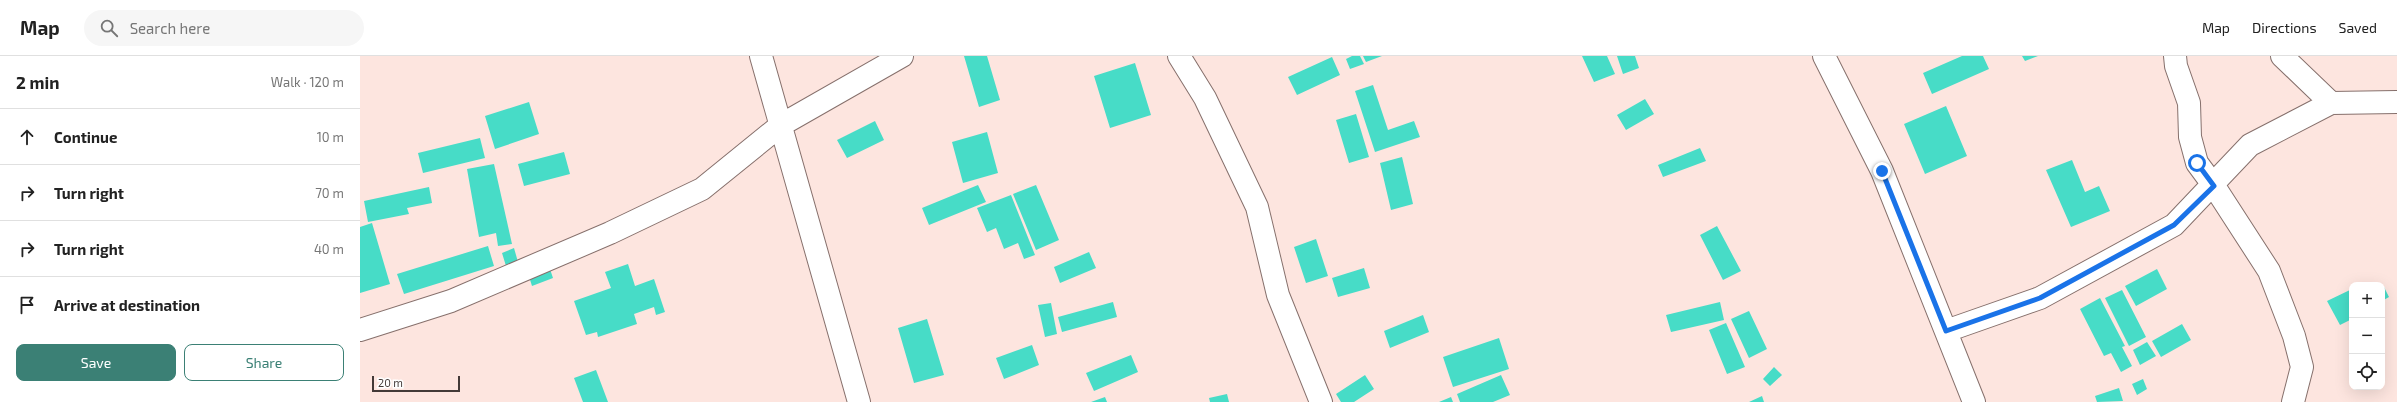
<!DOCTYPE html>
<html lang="en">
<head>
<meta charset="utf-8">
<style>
  :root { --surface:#fff; --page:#f6f6f6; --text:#222; --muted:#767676; --line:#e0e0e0; --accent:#3b8075 }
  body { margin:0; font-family:"Exo 2",sans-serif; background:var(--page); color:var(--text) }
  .controls { position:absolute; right:12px; bottom:12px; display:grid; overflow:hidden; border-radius:8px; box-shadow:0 4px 16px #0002 }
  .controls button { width:36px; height:36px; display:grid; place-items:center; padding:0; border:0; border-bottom:1px solid var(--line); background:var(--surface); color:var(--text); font:20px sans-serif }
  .scale { position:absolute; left:12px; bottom:10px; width:88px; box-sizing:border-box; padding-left:4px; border:2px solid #433937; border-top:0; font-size:11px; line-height:14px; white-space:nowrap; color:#433937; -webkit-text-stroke:3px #fff; paint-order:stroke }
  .stop { position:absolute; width:12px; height:12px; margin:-9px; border:3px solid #1a73e8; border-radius:50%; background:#fff }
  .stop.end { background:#1a73e8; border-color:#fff; box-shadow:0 1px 4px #0008 }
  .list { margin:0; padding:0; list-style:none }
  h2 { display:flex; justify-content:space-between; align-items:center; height:52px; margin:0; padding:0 16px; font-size:17px }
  h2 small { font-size:13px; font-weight:400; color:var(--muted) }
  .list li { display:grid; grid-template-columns:26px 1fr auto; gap:12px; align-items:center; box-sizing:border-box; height:56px; padding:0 16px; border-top:1px solid var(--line) }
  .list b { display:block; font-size:15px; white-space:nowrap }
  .list em { font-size:13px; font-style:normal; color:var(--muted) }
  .actions { display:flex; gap:8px; padding:12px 16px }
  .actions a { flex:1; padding:9px 0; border:1px solid var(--accent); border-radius:8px; text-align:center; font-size:14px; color:var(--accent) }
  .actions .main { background:var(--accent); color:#fff }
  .icon { flex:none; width:22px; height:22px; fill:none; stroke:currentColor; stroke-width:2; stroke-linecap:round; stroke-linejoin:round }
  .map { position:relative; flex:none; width:2037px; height:346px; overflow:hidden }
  header { display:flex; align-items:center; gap:24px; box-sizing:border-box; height:56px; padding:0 20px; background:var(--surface); border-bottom:1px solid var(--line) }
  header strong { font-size:19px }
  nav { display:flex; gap:22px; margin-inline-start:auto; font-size:14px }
  .search { width:280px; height:36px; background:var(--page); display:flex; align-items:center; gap:10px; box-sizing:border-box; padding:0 14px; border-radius:22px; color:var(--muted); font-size:15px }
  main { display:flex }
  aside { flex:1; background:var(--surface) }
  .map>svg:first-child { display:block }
  .building { fill:#47dcc7 }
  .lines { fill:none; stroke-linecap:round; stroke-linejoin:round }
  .street-casing { stroke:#86706c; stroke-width:24 }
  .street { stroke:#fff; stroke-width:22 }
  .route { stroke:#1a73e8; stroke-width:5 }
</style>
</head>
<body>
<header>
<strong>Map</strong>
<div class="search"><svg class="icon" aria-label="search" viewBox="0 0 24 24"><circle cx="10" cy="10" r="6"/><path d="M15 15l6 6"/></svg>Search here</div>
<nav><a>Map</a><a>Directions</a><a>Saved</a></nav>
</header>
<main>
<aside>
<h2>2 min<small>Walk · 120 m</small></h2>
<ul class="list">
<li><svg class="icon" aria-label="ahead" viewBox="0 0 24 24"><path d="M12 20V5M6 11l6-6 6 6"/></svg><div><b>Continue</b></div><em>10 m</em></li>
<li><svg class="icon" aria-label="right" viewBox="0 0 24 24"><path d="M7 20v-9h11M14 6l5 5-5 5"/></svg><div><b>Turn right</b></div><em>70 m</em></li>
<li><svg class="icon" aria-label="right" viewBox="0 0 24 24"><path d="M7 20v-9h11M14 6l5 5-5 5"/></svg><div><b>Turn right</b></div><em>40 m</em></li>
<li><svg class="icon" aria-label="arrive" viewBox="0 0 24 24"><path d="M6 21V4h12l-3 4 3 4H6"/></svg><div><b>Arrive at destination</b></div></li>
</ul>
<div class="actions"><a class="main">Save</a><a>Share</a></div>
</aside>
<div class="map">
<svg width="2037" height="346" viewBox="0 0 2037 346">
  <rect width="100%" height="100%" fill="#fde5df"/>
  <!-- building -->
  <path class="building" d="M604,0H627L640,44L619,51Z
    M992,0H1000L1004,8L990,13L986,3Z
    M1003,0H1022L1006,6Z
    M1222,0H1247L1255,18L1234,26Z
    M1257,0H1275L1279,12L1263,18Z
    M1602,0H1623L1629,13L1572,38L1563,17Z
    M1662,0H1678L1665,5Z
    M972,1L980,19L937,39L928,21Z
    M775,7L791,59L750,72L734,20Z
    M1013,29L1028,74L1054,65L1060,81L1015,96L995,35Z
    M1285,43L1294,58L1266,74L1257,59Z
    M169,46L179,78L135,93L125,60Z
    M1586,50L1607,100L1565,118L1544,68Z
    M996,58L1009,101L989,107L976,64Z
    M515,65L524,84L487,102L477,84Z
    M627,76L638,117L603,127L592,86Z
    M120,82L125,102L63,117L58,97Z
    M1340,92L1346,105L1303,121L1298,109Z
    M204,96L210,118L164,130L158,108Z
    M1042,101L1053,148L1031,154L1020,107Z
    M1712,104L1725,136L1739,130L1750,155L1711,171L1686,114Z
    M134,108L152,188L138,190L136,177L119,181L107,113Z
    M618,129L626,146L569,169L562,152Z
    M676,129L699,184L676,194L653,138Z
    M69,131L72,147L47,152L49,158L8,166L4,145Z
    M651,139L675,199L664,203L658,187L644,193L636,172L627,176L617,152Z
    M12,167L30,228L0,237V171Z
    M1357,170L1381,215L1363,224L1340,179Z
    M956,183L968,220L946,227L934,191Z
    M128,190L134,210L44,238L37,218Z
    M154,192L158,206L146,210L142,197Z
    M729,196L736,212L700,227L694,211Z
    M187,204L193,222L172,230L166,211Z
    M268,208L275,230L294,223L305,256L296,259L294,251L274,258L277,268L238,281L237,276L226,279L214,245L251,232L245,216Z
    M1004,212L1010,232L978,241L972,222Z
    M1797,213L1807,233L1776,250L1765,230Z
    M2024,231L2029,241L2022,245V232Z
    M1992,233V263L1980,269L1967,245Z
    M1762,234L1786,281L1769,290L1745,242Z
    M1740,242L1765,290L1762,291L1772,310L1761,316L1751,297L1744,300L1720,253Z
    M753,246L757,261L702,276L698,261Z
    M1360,246L1364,264L1311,276L1306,259Z
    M691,247L697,278L685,281L678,249Z
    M1389,255L1407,293L1389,302L1371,263Z
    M1063,259L1069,276L1030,292L1024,275Z
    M567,263L584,319L554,327L538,272Z
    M1366,267L1385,311L1367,318L1349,274Z
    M1822,268L1831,284L1801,301L1792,285Z
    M1139,282L1149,313L1093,331L1083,301Z
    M1787,286L1796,300L1780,309L1773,294Z
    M672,289L679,309L644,323L636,302Z
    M771,299L778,316L734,335L726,317Z
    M1414,311L1422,319L1410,330L1403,323Z
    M236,314L248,346H223L214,322Z
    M1005,319L1014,333L994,346H981L976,338Z
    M1141,319L1150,339L1133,346H1100L1097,338Z
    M1783,323L1787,333L1777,339L1772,328Z
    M1759,332L1763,345L1737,346L1735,340Z
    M867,338L869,346H850L849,342Z
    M1402,340L1404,346H1389Z
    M745,341L747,346H731Z
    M1091,341L1093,346H1079Z"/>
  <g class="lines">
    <!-- street casing -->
    <g class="street-casing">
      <path id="street" d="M401,0L499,346
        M819,0L845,42L897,151L918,239L961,346
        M1464,0L1522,115L1614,346
        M1815,0L1816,10L1829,47L1830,81L1837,107L1854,130L1909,215L1934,280L1942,311L1933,346
        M1922,0L1971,47
        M0,274L91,245L250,177L342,133L421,69L542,0
        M1586,275L1680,242L1814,169L1890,89L1971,47L2037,46"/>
    </g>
    <!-- street -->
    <use href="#street" class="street"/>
  </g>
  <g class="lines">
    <!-- route -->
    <path class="route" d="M1522,115L1586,275L1680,242L1814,169L1854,130L1837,107"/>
  </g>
</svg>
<div class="controls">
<button>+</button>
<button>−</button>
<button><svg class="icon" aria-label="locate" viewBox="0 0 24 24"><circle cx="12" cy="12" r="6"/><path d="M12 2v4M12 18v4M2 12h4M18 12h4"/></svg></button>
</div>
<div class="scale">20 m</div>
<div class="stop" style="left:1837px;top:107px"></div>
<div class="stop end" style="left:1522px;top:115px"></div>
</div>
</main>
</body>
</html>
